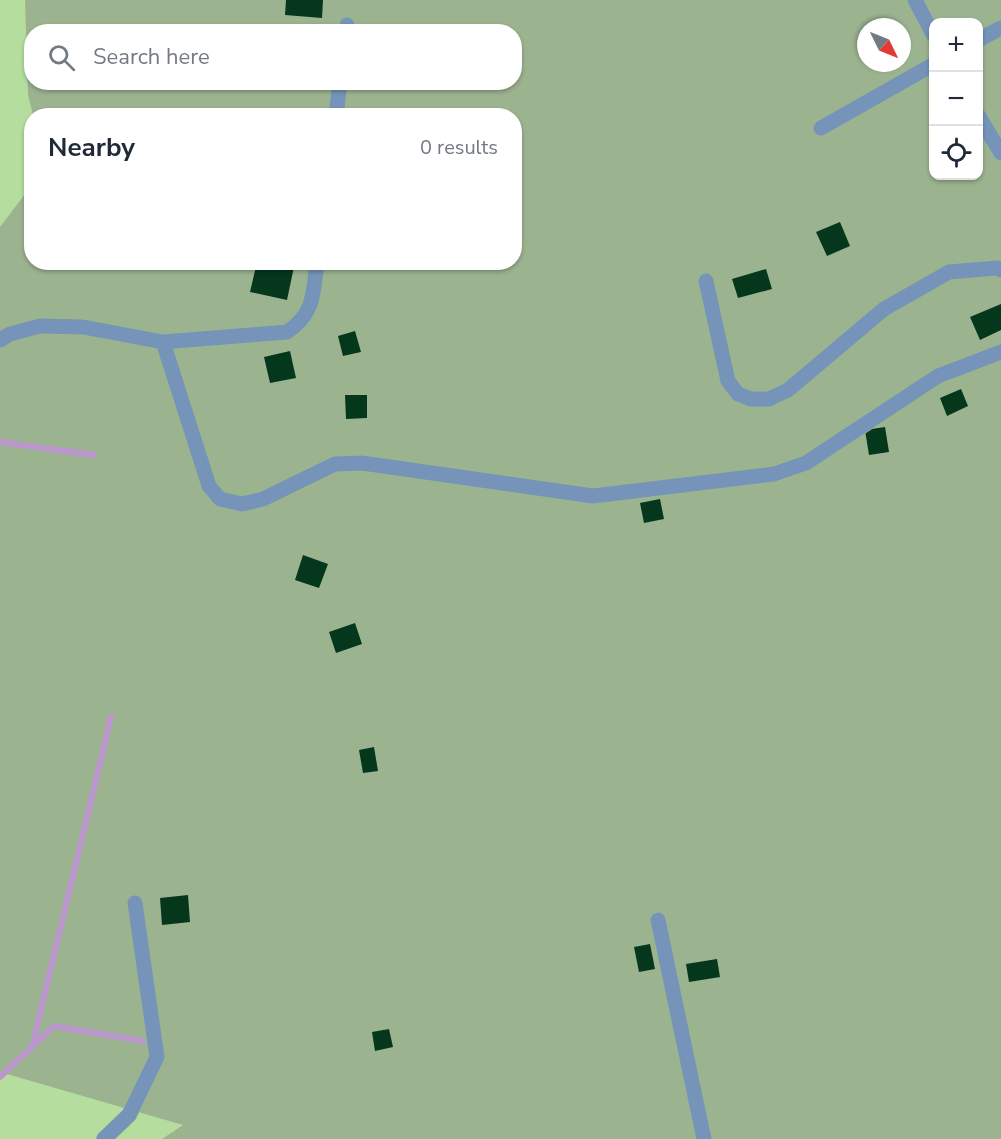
<!DOCTYPE html>
<html lang="en">
<head>
<meta charset="utf-8">
<style>
  :root { --surface:#fff; --page:#f2f2f3; --text:#1f2937; --muted:#747a83; --line:#e0e1e3 }
  body { margin:0; font-family:"Nunito Sans",sans-serif; background:var(--page); color:var(--text) }
  .controls { position:absolute; right:18px; top:18px; display:grid; overflow:hidden; border-radius:12px; box-shadow:0 2px 4px #0004 }
  .controls button { width:54px; height:54px; display:grid; place-items:center; padding:0; border:0; border-bottom:2px solid var(--line); background:var(--surface); color:var(--text); font:30px sans-serif }
  .compass { position:absolute; left:857px; top:18px; width:54px; height:54px; border-radius:50%; background:var(--surface); box-shadow:0 2px 4px #0004; rotate:133deg }
  .list { margin:0; padding:0; list-style:none }
  h2 { display:flex; justify-content:space-between; align-items:center; height:78px; margin:0; padding:0 24px; font-size:26px }
  h2 small { font-size:20px; font-weight:400; color:var(--muted) }
  .icon { flex:none; width:33px; height:33px; fill:none; stroke:currentColor; stroke-width:2; stroke-linecap:round; stroke-linejoin:round }
  .map { position:relative; flex:none; width:1001px; height:1139px; overflow:hidden }
  .search { position:absolute; background:var(--surface); box-shadow:0 2px 4px #0004; left:24px; top:24px; width:498px; height:66px; display:flex; align-items:center; gap:15px; box-sizing:border-box; padding:0 21px; border-radius:24px; color:var(--muted); font-size:22px }
  .panel { position:absolute; background:var(--surface); box-shadow:0 2px 4px #0004; left:24px; top:108px; width:498px; height:162px; border-radius:24px }
  .map>svg:first-child { display:block }
  .green { fill:#9cb390; fill-rule:evenodd }
  .lines { fill:none; stroke-linecap:round; stroke-linejoin:round }
  .stream { stroke:#bb96cd; stroke-width:6 }
  .building { fill:#04371c }
  .minor-casing { stroke:#98bc84; stroke-width:16 }
  .minor { stroke:#7694ba; stroke-width:15 }
</style>
</head>
<body>
<div class="map">
<svg width="1001" height="1139" viewBox="0 0 1001 1139">
  <rect width="100%" height="100%" fill="#b5de9e"/>
  <!-- green -->
  <path class="green" d="M25,0H1001V1139H162L183,1125L0,1072V227L31,186L32,262H514V116L33,115L28,95ZM934,22H978V176H934ZM866,27H902V63H866ZM32,32H514V82H32Z"/>
  <g class="lines">
    <!-- stream -->
    <path class="stream" d="M0,442L94,455
      M32,1047L111,717
      M0,1077L54,1026L143,1041"/>
  </g>
  <!-- building -->
  <path class="building" d="M286,0H323L322,18L285,15Z
    M840,222L850,246L827,256L816,232Z
    M257,262H295L287,300L250,292Z
    M341,262H369V269L341,267Z
    M766,269L772,289L738,298L732,279Z
    M1001,304V330L980,340L970,317Z
    M355,331L361,352L343,356L338,336Z
    M290,351L296,378L270,383L264,357Z
    M961,389L968,406L947,416L940,398Z
    M345,395H367V418L346,419Z
    M885,427L889,452L869,455L865,430Z
    M660,499L664,519L644,523L640,503Z
    M303,555L328,564L319,588L295,580Z
    M355,623L362,644L336,653L329,632Z
    M374,747L378,771L363,773L359,750Z
    M188,895L190,922L162,925L160,898Z
    M650,944L655,969L639,972L634,947Z
    M717,959L720,977L689,982L686,964Z
    M389,1029L393,1047L375,1051L372,1032Z"/>
  <g class="lines">
    <!-- minor casing -->
    <g class="minor-casing">
      <path id="minor" d="M915,0L934,36
        M346,32L347,25
        M978,40L1001,28
        M978,115L1001,153
        M336,116L340,82
        M821,128L934,64
        M706,281L728,381L738,394L751,399H769L788,390L884,309L949,272L997,268L1001,270
        M0,340L10,334L40,326L83,327L163,342L287,332C315,313 313,294 317,262
        M163,342L209,486L220,499L242,504L263,499L335,464L362,463L593,496L774,474L806,463L938,376L1001,352
        M658,920L704,1139
        M104,1139L129,1115L157,1057L135,903"/>
    </g>
    <!-- minor -->
    <use href="#minor" class="minor"/>
  </g>
</svg>
<div class="controls">
<button>+</button>
<button>−</button>
<button><svg class="icon" aria-label="locate" viewBox="0 0 24 24"><circle cx="12" cy="12" r="6"/><path d="M12 2v4M12 18v4M2 12h4M18 12h4"/></svg></button>
</div>
<svg class="compass" viewBox="-18 -18 36 36"><path d="M0-13l5 13h-10z" fill="#e53935"/><path d="M0 13l5-13h-10z" fill="#747a83"/></svg>
<div class="search"><svg class="icon" aria-label="search" viewBox="0 0 24 24"><circle cx="10" cy="10" r="6"/><path d="M15 15l6 6"/></svg>Search here</div>
<section class="panel">
<h2>Nearby<small>0 results</small></h2>
<ul class="list">
</ul>
</section>
</div>
</body>
</html>
